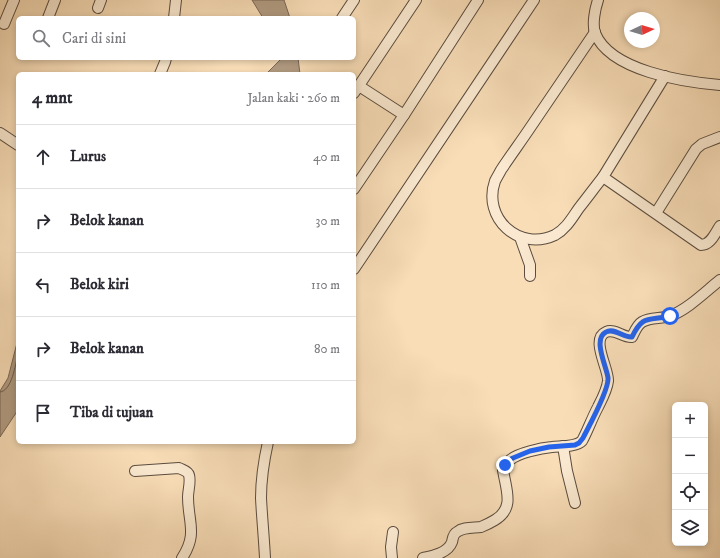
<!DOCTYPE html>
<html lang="id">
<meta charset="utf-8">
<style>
:root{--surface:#fff;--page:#f7f7f7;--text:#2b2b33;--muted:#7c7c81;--line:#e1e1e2}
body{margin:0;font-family:"IM FELL DW Pica",serif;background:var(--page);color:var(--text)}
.controls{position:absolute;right:12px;bottom:12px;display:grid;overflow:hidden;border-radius:6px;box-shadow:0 2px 6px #0003}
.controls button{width:36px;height:36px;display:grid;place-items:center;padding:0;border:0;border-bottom:1px solid var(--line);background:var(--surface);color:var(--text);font:20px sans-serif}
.compass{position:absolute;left:624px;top:12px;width:36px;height:36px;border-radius:50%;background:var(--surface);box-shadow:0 2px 6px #0003;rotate:86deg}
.stop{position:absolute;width:12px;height:12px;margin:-9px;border:3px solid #2563eb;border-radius:50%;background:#fff}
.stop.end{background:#2563eb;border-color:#fff;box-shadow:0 1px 4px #0008}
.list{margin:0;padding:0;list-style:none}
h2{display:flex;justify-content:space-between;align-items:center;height:52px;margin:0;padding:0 16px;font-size:17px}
h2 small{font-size:13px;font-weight:400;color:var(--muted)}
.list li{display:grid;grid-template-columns:26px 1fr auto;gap:12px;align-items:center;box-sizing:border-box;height:64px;padding:0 16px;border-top:1px solid var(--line)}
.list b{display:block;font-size:15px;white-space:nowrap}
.list em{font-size:13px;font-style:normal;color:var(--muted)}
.icon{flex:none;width:22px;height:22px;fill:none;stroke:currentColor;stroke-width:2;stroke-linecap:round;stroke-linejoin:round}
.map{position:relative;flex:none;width:720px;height:558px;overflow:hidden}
.search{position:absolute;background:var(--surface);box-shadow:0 2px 6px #0003;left:16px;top:16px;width:340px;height:44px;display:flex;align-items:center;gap:10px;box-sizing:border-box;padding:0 14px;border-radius:6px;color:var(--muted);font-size:15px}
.panel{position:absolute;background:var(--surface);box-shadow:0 2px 6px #0003;left:16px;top:72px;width:340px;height:372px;border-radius:6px}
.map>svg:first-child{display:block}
.water{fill:#b19b81;stroke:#7a6857}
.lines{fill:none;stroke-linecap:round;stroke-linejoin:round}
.shore{stroke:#6c5b4c;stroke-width:1}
.minor-casing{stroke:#5b4c3f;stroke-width:12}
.minor{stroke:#fae9d0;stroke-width:10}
.route{stroke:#2563eb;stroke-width:5}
</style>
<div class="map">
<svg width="720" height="558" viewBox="0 0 720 558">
<rect width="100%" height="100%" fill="#f8ddb7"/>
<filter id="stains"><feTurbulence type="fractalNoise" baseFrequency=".005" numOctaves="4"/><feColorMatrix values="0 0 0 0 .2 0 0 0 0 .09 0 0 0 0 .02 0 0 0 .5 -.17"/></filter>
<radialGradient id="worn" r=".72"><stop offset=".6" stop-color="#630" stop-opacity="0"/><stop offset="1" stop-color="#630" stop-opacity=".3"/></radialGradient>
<g class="water">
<polygon points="252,0 284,0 290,18 263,18"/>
<polygon points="279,58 298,58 300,74 266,74 280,60"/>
<polygon points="18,339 18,410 0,437 0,391 8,378"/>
</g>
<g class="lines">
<path class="shore" d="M0,392C12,391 15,365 18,355"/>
<g class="minor-casing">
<g id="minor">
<path d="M598,0C595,9 592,24 595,33C610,71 684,82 720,85"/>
<polyline points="98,8 101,0"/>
<polyline points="48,18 55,0"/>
<polyline points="174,18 176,0"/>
<polyline points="342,18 354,0"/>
<polyline points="4,24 14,0"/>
<path d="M595,32C574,63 553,94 532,125C522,140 511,155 501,170C499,174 497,177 495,181C482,218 519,252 555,235C566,229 572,218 579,208C587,198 595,187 603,177"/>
<polyline points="160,74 165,62 166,58"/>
<path d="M665,76L603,177L701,245C711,245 715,233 720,226"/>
<polyline points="359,86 404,115"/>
<polyline points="354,93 416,0"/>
<polyline points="0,133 18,145"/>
<polyline points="354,189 404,115 478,0"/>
<polyline points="656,213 696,149 702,144 720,137"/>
<polyline points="520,237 530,265 530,276"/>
<polyline points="354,269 534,0"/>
<polyline points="563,446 567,471 575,503"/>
<path d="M135,471L179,468C183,470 188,471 189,475C191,482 188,490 188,497C188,522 198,534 182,558"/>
<path d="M265,558C264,538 262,518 261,498C261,480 264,460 268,442"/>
<polyline points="392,558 391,547 393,532"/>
<path d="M423,558C433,556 448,553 452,542C453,538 453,534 457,532C463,527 473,528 481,527C486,525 490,523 495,520C515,508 506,490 503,470C505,466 506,463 510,460C518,453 541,448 552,447C560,446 576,447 582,441C588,430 592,418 598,407C602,399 607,390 608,381C609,369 590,339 606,332C615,328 623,338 632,337C635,331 637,325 642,322C650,317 661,319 670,316C687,310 705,292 720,280"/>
</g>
</g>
<use href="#minor" class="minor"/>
</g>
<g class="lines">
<path class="route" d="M505,465L509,460L513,458L530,451L549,447L575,445L579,443L583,438C589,426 609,390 608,378C607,367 592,339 606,332C614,327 623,338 632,337C643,314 649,321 670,316"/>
</g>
<rect width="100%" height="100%" filter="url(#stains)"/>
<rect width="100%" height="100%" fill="url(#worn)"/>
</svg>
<div class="controls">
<button>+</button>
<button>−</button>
<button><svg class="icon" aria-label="locate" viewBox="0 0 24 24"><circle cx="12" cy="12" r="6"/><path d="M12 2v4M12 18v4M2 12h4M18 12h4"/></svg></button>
<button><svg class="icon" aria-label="layers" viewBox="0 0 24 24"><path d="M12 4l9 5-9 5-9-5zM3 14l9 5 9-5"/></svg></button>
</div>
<svg class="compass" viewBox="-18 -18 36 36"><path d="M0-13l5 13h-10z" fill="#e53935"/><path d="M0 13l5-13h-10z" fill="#7c7c81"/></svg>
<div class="stop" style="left:670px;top:316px"></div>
<div class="stop end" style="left:505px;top:465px"></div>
<div class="search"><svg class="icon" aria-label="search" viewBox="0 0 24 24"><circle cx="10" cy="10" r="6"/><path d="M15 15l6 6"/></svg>Cari di sini</div>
<section class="panel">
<h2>4 mnt<small>Jalan kaki · 260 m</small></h2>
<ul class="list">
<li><svg class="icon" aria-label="ahead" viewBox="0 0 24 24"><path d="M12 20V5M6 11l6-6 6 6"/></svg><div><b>Lurus</b></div><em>40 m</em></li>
<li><svg class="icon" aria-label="right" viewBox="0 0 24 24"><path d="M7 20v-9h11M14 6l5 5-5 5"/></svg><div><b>Belok kanan</b></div><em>30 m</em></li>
<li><svg class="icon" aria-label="left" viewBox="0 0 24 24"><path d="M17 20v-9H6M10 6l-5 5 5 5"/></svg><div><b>Belok kiri</b></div><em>110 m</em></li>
<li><svg class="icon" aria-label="right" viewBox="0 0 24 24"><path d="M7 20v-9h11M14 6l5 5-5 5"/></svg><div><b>Belok kanan</b></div><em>80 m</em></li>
<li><svg class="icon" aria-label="arrive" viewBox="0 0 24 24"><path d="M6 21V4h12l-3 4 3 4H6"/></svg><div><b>Tiba di tujuan</b></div></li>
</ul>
</section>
</div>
